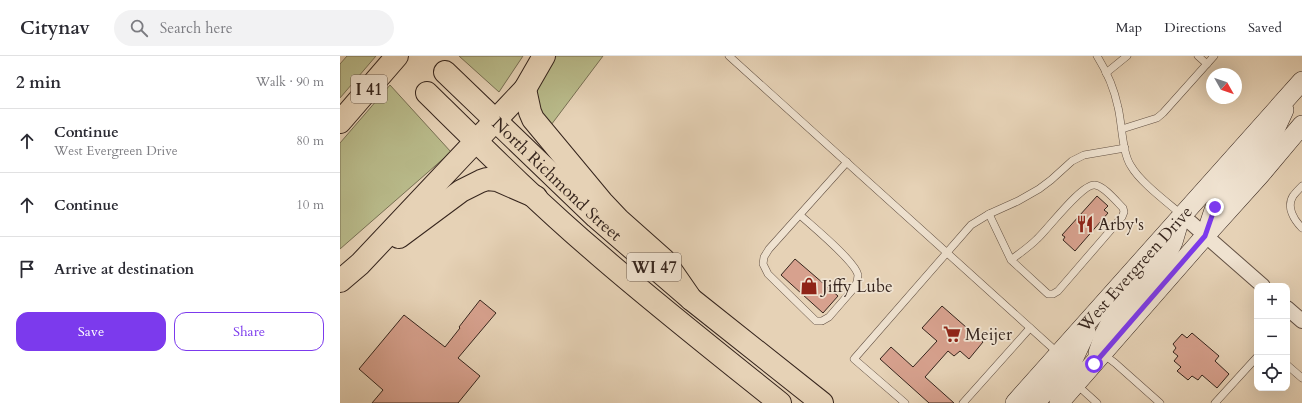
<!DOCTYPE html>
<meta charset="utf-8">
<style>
:root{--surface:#fff;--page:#f2f2f3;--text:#2b2b33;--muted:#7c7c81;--line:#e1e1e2;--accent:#7c3aed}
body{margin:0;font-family:Cardo,serif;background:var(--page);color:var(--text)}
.controls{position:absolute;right:12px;bottom:12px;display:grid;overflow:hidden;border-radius:8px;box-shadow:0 4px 16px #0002}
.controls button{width:36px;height:36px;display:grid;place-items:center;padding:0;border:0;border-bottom:1px solid var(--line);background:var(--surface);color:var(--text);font:20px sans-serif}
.compass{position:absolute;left:866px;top:12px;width:36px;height:36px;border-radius:50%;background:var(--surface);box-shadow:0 4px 16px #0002;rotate:130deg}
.stop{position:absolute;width:12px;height:12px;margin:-9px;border:3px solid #7c3aed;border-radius:50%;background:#fff}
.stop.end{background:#7c3aed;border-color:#fff;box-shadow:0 1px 4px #0008}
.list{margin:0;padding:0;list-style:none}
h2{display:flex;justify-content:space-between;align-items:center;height:52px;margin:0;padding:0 16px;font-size:17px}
h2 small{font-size:13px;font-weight:400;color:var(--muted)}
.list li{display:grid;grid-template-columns:26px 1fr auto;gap:12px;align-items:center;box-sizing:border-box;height:64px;padding:0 16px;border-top:1px solid var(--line)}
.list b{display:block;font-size:15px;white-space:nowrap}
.list p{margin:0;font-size:13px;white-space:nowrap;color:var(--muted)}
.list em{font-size:13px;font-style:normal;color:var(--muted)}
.actions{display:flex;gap:8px;padding:12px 16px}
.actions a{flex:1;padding:9px 0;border:1px solid var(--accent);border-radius:12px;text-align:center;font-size:14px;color:var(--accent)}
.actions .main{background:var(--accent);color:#fff}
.icon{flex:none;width:22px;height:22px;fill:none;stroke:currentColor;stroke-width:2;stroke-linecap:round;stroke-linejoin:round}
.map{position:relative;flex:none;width:962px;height:347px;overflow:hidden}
header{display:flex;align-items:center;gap:24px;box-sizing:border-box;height:56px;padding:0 20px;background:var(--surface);border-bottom:1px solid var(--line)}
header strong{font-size:19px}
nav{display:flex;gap:22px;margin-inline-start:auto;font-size:14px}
.search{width:280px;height:36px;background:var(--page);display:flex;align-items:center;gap:10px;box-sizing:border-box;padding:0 14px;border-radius:22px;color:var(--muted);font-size:15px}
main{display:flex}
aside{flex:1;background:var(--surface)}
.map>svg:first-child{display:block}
.green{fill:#b9bb8b;stroke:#787054}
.building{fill:#d7a18e;stroke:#36251d}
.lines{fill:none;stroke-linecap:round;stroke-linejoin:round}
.lane-casing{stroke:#625043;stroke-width:8}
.street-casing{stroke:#625043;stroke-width:16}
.secondary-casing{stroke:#36251d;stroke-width:20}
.primary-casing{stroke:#36251d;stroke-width:24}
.highway-casing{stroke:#36251d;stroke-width:24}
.lane{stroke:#efe2d0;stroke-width:7}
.street{stroke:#efe2d0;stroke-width:14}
.secondary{stroke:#efe2d0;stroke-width:19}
.primary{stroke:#e6d2b6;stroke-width:22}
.highway{stroke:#e6d2b6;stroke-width:22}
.route{stroke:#7c3aed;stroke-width:5}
.labels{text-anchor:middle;stroke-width:3.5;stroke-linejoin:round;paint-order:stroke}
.shield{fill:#efe2d0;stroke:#6e5e53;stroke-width:1}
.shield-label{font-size:16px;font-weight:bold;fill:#36251d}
.street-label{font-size:17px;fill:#36251d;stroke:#efe2d0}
.poi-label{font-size:17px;fill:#36251d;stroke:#efe2d0;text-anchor:start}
</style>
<header>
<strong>Citynav</strong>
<div class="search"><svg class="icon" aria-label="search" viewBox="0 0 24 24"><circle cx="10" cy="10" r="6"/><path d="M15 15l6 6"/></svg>Search here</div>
<nav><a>Map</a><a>Directions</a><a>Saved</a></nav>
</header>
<main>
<aside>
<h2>2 min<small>Walk · 90 m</small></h2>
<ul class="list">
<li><svg class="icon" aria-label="ahead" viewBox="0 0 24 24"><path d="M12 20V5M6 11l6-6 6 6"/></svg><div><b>Continue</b><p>West Evergreen Drive</p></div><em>80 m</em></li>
<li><svg class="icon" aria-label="ahead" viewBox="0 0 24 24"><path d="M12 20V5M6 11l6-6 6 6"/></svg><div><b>Continue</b></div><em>10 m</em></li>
<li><svg class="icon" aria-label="arrive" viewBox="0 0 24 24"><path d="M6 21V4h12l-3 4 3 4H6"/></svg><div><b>Arrive at destination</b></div></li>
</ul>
<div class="actions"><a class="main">Save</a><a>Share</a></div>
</aside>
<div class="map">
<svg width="962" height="347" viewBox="0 0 962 347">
<rect width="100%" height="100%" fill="#e6d2b6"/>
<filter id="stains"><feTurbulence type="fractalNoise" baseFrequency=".005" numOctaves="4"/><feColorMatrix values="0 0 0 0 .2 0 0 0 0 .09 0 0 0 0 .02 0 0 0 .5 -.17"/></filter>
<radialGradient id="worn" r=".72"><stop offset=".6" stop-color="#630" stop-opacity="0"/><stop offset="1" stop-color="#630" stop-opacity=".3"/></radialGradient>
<g class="green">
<polygon points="7,0 36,0 0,42 0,8"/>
<polygon points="119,0 183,0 159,36"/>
<polygon points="215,0 263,0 208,73 194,41 196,34"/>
<polygon points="50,29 111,96 0,193 0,87"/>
</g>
<g class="building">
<polygon points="757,140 768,150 764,154 768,157 735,195 723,184 725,181 722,179"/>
<polygon points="455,203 498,240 483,257 441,219"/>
<polygon points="140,244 156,257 118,302 140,320 118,347 32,347 43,334 19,313 64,259 105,291 120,272 119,271"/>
<polygon points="602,250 643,286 629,303 620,295 614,300 608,295 585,321 614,347 589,347 540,303 551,291 573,311 597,285 582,272"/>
<polygon points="852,277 879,300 875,305 889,318 877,332 862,319 858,324 852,320 848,324 837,315 841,311 834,305 838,300 833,296 836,292 833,288 842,278 847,282"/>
</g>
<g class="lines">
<g class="lane-casing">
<g id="lane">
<polyline points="389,0 718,297"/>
<path d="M757,0C767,16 774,32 778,51C782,67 782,97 791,110C800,126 827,146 842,159"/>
<polyline points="858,0 867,8"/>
<polyline points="766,17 787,0"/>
<polyline points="782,73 817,62 823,57 874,0"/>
<path d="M962,130C959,133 956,136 953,140C946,151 954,164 962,172"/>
<path d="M649,158L671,204L708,238H713L718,235L782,161L784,156L783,152C776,145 764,130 755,129C742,127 708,173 697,183C689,191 680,197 671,204"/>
<path d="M460,159C472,170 515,205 518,219C518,223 517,227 515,231L489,261L482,265H476L428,218L423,208L424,201L429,193L507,106"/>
<polyline points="763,298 775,307 820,347"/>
<polyline points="947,309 962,322"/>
<polyline points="736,328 757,347"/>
<polyline points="565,347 514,303 631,169 649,158 678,145 699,133 711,124 732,105 744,99 785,92"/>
<polyline points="623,347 690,272"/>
<polyline points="875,347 917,301"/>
</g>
</g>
<g class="street-casing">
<g id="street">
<polyline points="842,159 923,230"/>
<polyline points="947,252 962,265"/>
</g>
</g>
<g class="secondary-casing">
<g id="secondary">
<polyline points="869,169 875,151 884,135 932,80 944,54"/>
<polyline points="758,297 764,279 775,258 825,202 833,186 838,169"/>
<path id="s1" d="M675,347L962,25"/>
<polyline points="695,347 732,306 746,276"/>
<polyline points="719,347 865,180 920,119 962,69"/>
</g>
</g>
<g class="primary-casing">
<g id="primary">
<path id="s2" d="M105,16L256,161L351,243L482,347"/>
<path d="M87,37C143,92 199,148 259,199C318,250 379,298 440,347"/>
</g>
</g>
<g class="highway-casing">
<g id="highway">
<polyline points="185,33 190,56 193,63 262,146 279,164 324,204 351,243"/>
<polyline points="0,66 57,0"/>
<polyline points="59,181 121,135 141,125 147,123 157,124 196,141"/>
<polyline points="0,225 20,208 168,51 185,33 204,0"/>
</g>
</g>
<use href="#lane" class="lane"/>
<use href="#street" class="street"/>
<use href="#secondary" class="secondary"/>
<use href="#primary" class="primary"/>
<use href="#highway" class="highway"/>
</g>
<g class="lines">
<polyline class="route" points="754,308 865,180 875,151"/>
</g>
<defs>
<g id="restaurant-bare" transform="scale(1.38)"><path d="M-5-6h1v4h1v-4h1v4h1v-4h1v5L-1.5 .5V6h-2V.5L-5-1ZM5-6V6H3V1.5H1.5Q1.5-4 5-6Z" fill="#8f2418" stroke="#efe2d0" stroke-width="2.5" paint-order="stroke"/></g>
<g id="shop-bare" transform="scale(1.38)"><path d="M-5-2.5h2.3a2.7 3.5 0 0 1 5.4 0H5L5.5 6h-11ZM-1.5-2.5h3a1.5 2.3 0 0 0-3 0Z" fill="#8f2418" stroke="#efe2d0" stroke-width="2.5" paint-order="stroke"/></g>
<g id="supermarket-bare" transform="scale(1.38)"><path d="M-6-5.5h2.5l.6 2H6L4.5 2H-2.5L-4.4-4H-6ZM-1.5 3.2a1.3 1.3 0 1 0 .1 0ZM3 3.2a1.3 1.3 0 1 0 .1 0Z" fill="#8f2418" stroke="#efe2d0" stroke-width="2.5" paint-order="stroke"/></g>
</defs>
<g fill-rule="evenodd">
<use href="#restaurant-bare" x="745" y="168"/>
<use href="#shop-bare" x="469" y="230"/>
<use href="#supermarket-bare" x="612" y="278"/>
</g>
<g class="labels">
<g class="shield">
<rect x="11" y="19" width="36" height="28" rx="3"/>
<rect x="287" y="197" width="54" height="28" rx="3"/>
</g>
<g class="shield-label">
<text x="29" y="39">I 41</text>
<text x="314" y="217">WI 47</text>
</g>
<g class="street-label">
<text dy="6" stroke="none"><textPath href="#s2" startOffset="155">North Richmond Street</textPath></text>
<text dy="6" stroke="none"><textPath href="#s1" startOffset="180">West Evergreen Drive</textPath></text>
</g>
<g class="poi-label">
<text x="758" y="174">Arby's</text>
<text x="482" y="236">Jiffy Lube</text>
<text x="625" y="284">Meijer</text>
</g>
</g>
<rect width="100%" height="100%" filter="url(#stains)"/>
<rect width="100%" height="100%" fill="url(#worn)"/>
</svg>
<div class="controls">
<button>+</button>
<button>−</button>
<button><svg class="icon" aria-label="locate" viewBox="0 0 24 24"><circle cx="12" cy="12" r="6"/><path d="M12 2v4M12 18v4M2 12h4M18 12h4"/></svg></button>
</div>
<svg class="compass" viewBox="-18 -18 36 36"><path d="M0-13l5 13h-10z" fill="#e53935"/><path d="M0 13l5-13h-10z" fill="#7c7c81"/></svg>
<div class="stop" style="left:754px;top:308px"></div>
<div class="stop end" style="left:875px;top:151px"></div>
</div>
</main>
